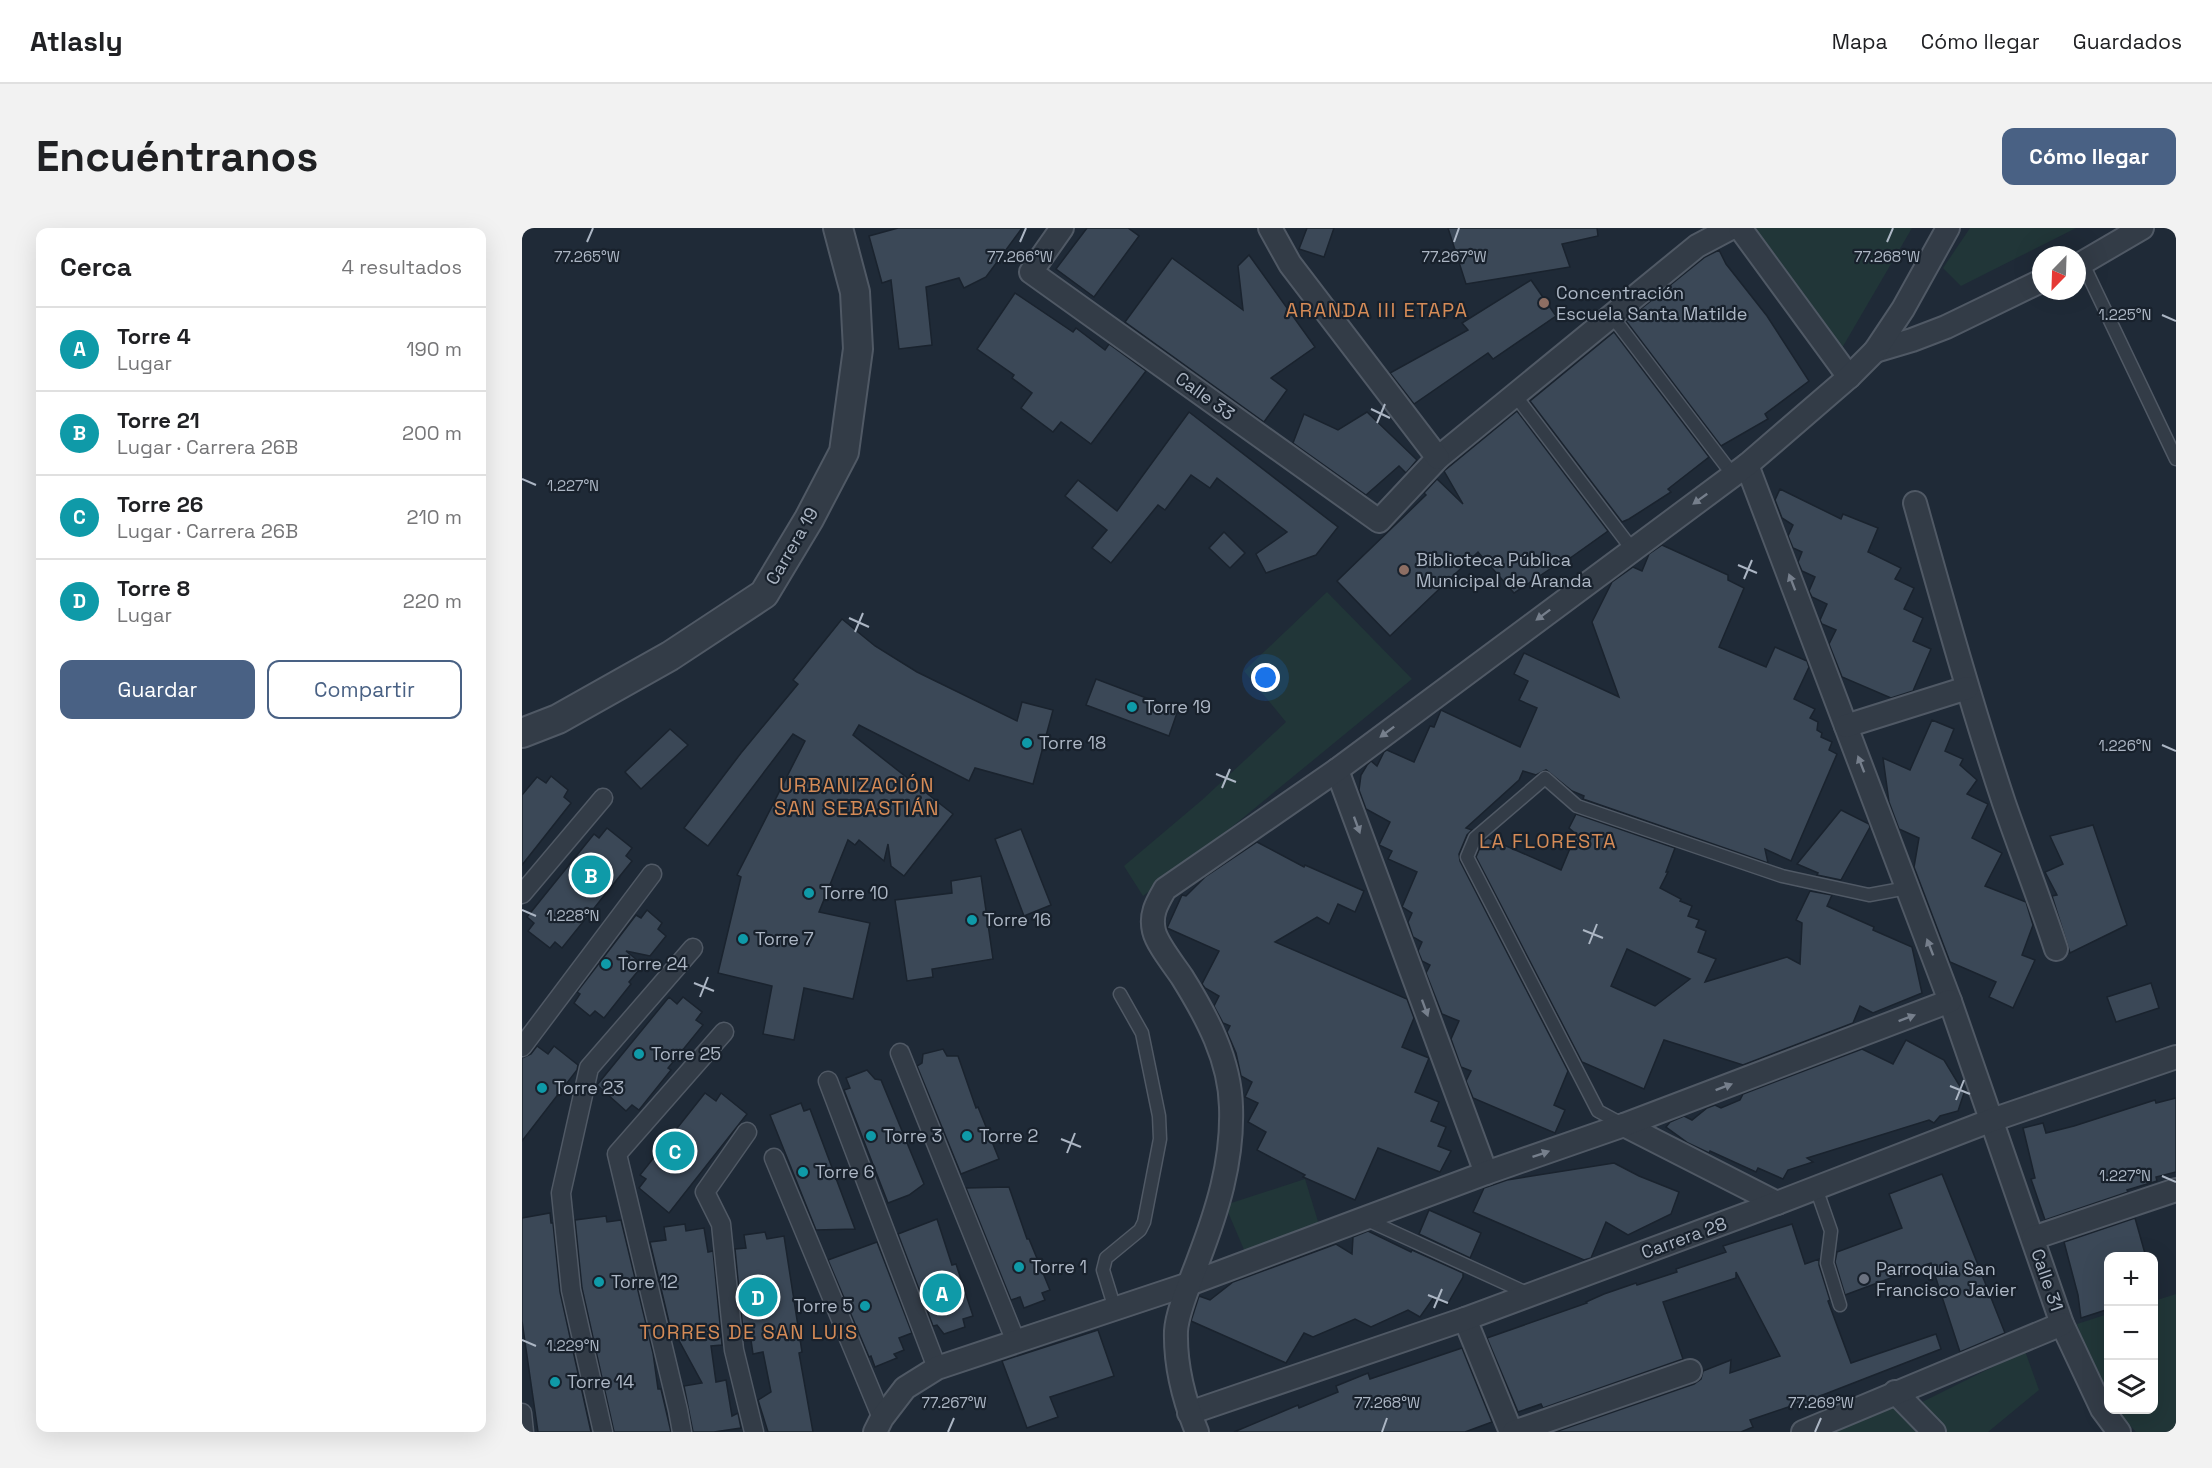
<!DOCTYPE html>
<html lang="es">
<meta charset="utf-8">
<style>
:root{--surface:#fff;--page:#f2f2f2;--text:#202124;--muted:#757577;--line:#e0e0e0;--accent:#496184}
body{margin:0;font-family:"Space Grotesk",sans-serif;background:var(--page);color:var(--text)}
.controls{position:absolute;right:18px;bottom:18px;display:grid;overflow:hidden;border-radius:12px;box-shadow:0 6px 24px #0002}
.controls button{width:54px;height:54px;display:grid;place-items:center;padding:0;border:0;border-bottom:2px solid var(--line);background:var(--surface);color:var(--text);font:30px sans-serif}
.compass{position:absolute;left:1510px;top:18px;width:54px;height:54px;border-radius:50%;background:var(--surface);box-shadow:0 6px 24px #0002;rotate:203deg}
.you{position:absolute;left:744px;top:450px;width:21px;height:21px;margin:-15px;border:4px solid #fff;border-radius:50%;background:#1a73e8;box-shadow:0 0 0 9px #1a73e833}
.badge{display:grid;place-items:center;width:39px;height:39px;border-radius:50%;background:var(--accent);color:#fff;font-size:20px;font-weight:700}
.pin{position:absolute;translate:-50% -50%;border:3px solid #fff;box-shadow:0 2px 6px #0006}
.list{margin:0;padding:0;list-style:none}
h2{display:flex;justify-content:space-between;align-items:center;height:78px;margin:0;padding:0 24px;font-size:26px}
h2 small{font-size:20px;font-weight:400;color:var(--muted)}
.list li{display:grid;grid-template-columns:39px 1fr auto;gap:18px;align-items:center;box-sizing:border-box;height:84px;padding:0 24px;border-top:2px solid var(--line)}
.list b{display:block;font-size:22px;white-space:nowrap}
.list p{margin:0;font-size:20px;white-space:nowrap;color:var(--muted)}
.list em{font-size:20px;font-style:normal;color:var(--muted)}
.actions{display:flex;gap:12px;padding:18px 24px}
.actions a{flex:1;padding:14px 0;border:2px solid var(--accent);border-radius:12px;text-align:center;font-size:21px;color:var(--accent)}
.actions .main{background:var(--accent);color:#fff}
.icon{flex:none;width:33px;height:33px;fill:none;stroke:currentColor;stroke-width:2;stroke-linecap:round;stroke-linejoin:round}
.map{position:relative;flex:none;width:1654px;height:1204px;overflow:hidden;border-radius:12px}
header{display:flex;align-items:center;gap:36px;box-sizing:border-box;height:84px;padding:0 30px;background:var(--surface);border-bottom:2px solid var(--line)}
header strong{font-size:28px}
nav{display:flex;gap:33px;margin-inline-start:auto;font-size:21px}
.intro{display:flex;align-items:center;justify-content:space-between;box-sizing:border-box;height:144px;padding:0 36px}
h1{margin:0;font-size:42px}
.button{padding:15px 27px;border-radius:12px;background:var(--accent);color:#fff;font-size:21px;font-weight:700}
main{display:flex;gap:36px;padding:0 36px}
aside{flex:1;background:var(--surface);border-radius:12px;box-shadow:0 6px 24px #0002}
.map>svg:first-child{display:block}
.green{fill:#213638}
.building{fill:#3b4857;stroke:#1a232e;stroke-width:1.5;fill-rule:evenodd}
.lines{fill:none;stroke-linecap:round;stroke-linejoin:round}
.service-casing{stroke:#505965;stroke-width:15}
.pedestrian-casing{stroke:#505965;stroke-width:21}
.minor-casing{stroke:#505965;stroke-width:26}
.tertiary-casing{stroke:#505965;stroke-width:32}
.service{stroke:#333c47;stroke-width:12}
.pedestrian{stroke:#333c47;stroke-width:18}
.minor{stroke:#333c47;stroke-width:22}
.tertiary{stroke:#333c47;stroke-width:28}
.oneway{fill:#767f8c}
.ticks{fill:none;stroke:#acb6c4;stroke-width:2}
.education-dot{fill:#8d6e63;stroke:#18212c;stroke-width:2}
.culture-dot{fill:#0f9aa8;stroke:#18212c;stroke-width:2}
.worship-dot{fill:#6b7280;stroke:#18212c;stroke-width:2}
.labels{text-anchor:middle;stroke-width:4.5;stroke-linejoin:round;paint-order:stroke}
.poi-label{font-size:18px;fill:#acb6c4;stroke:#18212c;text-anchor:start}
.street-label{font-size:18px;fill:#acb6c4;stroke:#18212c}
.neighbourhood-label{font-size:20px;letter-spacing:1.5px;fill:#d58b57;stroke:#18212c}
.ticks-label{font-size:15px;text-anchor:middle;fill:#acb6c4;stroke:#18212c;stroke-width:4.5;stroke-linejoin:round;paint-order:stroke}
</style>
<header>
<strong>Atlasly</strong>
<nav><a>Mapa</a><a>Cómo llegar</a><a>Guardados</a></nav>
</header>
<div class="intro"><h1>Encuéntranos</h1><a class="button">Cómo llegar</a></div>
<main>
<aside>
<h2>Cerca<small>4 resultados</small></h2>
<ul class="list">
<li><span class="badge" style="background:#0f9aa8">A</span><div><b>Torre 4</b><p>Lugar</p></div><em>190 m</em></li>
<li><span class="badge" style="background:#0f9aa8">B</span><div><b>Torre 21</b><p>Lugar · Carrera 26B</p></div><em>200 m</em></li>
<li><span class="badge" style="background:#0f9aa8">C</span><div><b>Torre 26</b><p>Lugar · Carrera 26B</p></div><em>210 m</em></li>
<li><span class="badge" style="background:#0f9aa8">D</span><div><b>Torre 8</b><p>Lugar</p></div><em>220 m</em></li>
</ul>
<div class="actions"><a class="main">Guardar</a><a>Compartir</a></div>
</aside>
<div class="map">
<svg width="1654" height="1204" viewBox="0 0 1654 1204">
<rect width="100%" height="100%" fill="#1f2a37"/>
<g class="green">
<polygon points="1211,0 1390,0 1313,132"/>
<polygon points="1448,0 1554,0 1439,58 1421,40"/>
<polygon points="805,364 890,451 711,598 621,668 602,638 680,572 764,494 722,443"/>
<polygon points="783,951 798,1000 723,1024 703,977"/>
<polygon points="1654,1066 1654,1204 1614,1204 1594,1182 1632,1182 1632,1073"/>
<polygon points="1586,1086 1586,1167 1570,1138 1555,1096"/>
<polygon points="1503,1123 1517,1162 1466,1204 1418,1204 1392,1178"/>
<polygon points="1370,1175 1394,1204 1301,1204"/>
</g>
<g class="building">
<polygon points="376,0 500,0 464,49 442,60 437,50 404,59 410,117 377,121 369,52 360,55 347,8"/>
<polygon points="565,0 606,0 617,8 572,69 534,41"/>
<polygon points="785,0 812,0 802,29 777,21"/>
<polygon points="926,0 1075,0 1076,8 1040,16 1048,39 944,56"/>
<polygon points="1197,22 1204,36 1245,88 1287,153 1243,186 1246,191 1199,218 1104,93 1183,29"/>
<polygon points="727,27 793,119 749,150 765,162 742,194 603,94 650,30 721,82 716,38"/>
<polygon points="1009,52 1034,88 971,131 966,125 892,176 868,145 946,102 940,95"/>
<polygon points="493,65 551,104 554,100 583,122 587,116 624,143 569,216 539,194 531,204 499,180 510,165 490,150 492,147 455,121"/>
<polygon points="1092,104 1187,229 1146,261 1149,264 1107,291 1100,294 1008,173"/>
<polygon points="995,183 1086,303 1044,333 1043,331 992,365 956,324 868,408 815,353 904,267 902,265 915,251 941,276 922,243"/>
<polygon points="667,184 816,299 794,327 744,345 734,326 765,304 695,250 688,260 669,247 643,282 636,277 589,335 570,320 585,302 543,268 556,252 595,283"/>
<polygon points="845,184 895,232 884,245 877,238 844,267 771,215 782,186 816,202"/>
<polygon points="1258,261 1319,291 1321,286 1356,300 1346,324 1379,340 1373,351 1392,360 1382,381 1401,390 1391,413 1409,421 1391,463 1369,470 1320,449 1307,416 1314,402 1300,396 1298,392 1305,376 1290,369 1287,363 1293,349 1280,343 1276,334 1280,324 1271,320 1266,308 1271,297 1260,290 1253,272"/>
<polygon points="702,304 723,325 708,340 687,320"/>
<polygon points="1140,317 1206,347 1206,352 1222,360 1197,419 1244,439 1253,419 1285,433 1287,439 1272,471 1293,481 1288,490 1296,494 1295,502 1300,505 1299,509 1310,514 1307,522 1315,526 1269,633 1243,621 1246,635 1061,571 1062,568 1050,563 1024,542 1014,547 1001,543 997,552 944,600 950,602 945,607 937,626 938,633 1046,843 1032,877 1043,882 1033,905 951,870 944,853 949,843 939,839 929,811 937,793 920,786 904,745 908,737 900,733 896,723 900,714 891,709 886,694 890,685 880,679 895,644 866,631 870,623 857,617 868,594 844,581 837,562 839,547 845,537 849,533 855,538 862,524 865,522 892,534 908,498 912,499 919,482 998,519 1015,480 997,472 1006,453 992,446 1002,425 1097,469 1070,394 1090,354 1111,339 1120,343 1127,326"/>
<polygon points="320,391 353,418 395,444 495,493 500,474 531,482 511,556 453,540 447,553 337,497 331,507 431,586 382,648 369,638 366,616 362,633 337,612 333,617 326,612 297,684 348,695 331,771 282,760 272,812 241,806 250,758 196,745 219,649 215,647 283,513 271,506 186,618 162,600 219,525 276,456 271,452"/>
<polygon points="574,451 656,482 647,508 564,477"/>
<polygon points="1410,492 1432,501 1423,523 1441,531 1438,537 1455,552 1445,566 1466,576 1450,610 1480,625 1463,658 1504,674 1511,697 1500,727 1513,732 1491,780 1467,769 1474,754 1428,734 1392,639 1397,610 1377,601 1367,574 1361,530 1388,542"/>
<polygon points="148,501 166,517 119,561 103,544"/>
<polygon points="29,548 46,562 42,569 49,575 0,637 0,567 15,549 24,555"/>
<polygon points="1319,582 1347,596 1348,599 1319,652 1295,647 1296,645 1275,636"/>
<path d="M1054,586L1153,620L1144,644H1146L1138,660L1159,671L1158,673L1170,678L1166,688L1177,692L1174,699L1184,703L1176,724L1194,731L1183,754L1265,729L1278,736L1280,695L1274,692L1288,663L1310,667L1305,678L1352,699L1351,702L1390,719L1400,765L1351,785L1338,778L1331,795L1221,837L1142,812L1122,861L1060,834L954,629L960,615L966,610L1039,642L1054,606L1047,600ZM1105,721L1168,751L1133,778L1089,758Z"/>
<polygon points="1571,597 1605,697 1548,725 1530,668 1535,667 1523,644 1541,636 1528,608"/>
<polygon points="85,600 110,620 104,628 110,633 40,720 33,714 28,720 6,703 12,695 5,689 72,606 77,610"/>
<polygon points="499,601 529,677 502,688 473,611"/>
<polygon points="735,614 782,639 783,637 842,663 833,684 816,676 807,696 795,689 753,714 885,771 892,790 880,819 907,830 893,864 917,874 909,893 924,899 916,918 929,923 918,944 856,920 833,972 781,949 783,947 735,922 744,904 726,894 736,875 723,869 730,854 719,848 714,825 705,804 708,798 701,795 692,778 697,768 683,760 680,756 697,723 645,700 660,667 664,668 683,649"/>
<polygon points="459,648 471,731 410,741 411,749 385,753 373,672 430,665 429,653"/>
<polygon points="125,682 140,695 136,701 144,708 128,728 104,723 121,737 107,754 109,756 82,790 73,783 68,788 52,775 58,766 55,764 114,687 119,690"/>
<polygon points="1629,755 1637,780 1594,794 1585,769"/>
<polygon points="147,769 155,776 161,769 180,784 174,792 181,797 146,840 149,842 117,882 110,877 104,883 75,857"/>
<polygon points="1384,812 1422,832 1442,865 1436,883 1418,888 1412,895 1407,892 1285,930 1291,934 1266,942 1261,951 1236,940 1234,944 1188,923 1187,925 1166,915 1144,899 1148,894 1162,888 1170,892 1185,880 1193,877 1199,880 1218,872 1221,866 1340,821 1371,836"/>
<polygon points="15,818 26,826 32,818 56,837 55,842 0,913 0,830 9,826"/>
<polygon points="421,821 425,828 436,828 454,880 456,879 477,931 439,946 395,838 400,835 401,826"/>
<polygon points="345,842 353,851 359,852 402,956 387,967 366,975 322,862 328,860 324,850"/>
<polygon points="183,865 194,873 199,865 225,886 147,985 117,960 124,951 118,947"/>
<polygon points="1654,870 1654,944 1634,949 1635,953 1605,962 1606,964 1523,992 1509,951 1513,950 1501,900 1521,895 1524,905 1552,898 1633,872 1634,875"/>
<polygon points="279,875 282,883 288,881 333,1001 294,1002 248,887"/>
<polygon points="1092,935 1117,948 1157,964 1149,986 1106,1007 1084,994 1069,1030 1062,1032 951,984 962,960 985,952"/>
<polygon points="1420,946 1483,1105 1438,1124 1409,1035 1323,1067 1313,1034 1315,1024 1380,1000 1367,966"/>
<polygon points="487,959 505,1011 507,1011 528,1062 520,1065 523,1072 502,1080 498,1069 489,1072 444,960"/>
<polygon points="907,982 959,1005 948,1030 897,1006"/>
<polygon points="28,985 29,995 31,995 38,1064 69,1204 16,1204 0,1093 0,990"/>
<polygon points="84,988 85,994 99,992 131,1125 136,1161 139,1161 149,1204 92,1204 60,1060 53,992"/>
<polygon points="1613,990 1624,1029 1587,1029 1587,1081 1559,1090 1556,1067 1542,1014"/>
<polygon points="415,991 430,1037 434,1036 451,1088 441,1091 443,1099 422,1106 415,1097 411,1098 376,1006"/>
<polygon points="163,996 164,1003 182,1000 186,1024 191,1023 200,1117 189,1118 194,1154 204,1152 210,1188 216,1185 219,1200 192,1204 171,1204 162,1158 180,1155 147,1094 128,1014 144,1012 142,999"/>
<polygon points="1270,996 1283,1036 1297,1031 1297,1037 1308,1072 1306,1073 1329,1135 1414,1106 1419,1121 1298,1168 1300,1174 1284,1179 1281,1174 1228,1192 1231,1199 1219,1204 1033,1204 1172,1156 1179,1151 1181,1143 1209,1132 1208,1145 1258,1128 1214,1044 1214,1050 1141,1074 1161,1131 1021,1180 1019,1176 996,1184 965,1110 1065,1075 1064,1074 1082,1066 1114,1055 1115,1057 1155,1044 1154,1041 1204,1024 1201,1018"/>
<polygon points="846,1003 889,1024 890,1022 941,1045 941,1049 925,1077 912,1069 898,1089 886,1082 849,1099 833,1091 791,1109 782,1105 764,1135 669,1093 677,1068 688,1072 711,1054 814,1016 830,1026 831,1009"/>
<polygon points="243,1004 245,1011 262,1008 280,1124 277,1125 291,1204 246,1204 236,1172 249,1164 241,1124 231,1126 229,1112 222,1113 213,1021 224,1020 222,1007"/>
<polygon points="355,1014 390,1105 377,1110 382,1122 372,1126 375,1130 353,1139 349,1128 347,1129 306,1032"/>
<polygon points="576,1102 592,1148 528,1169 536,1189 505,1200 480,1133"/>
<polygon points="940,1120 970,1194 943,1204 712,1204 776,1177 777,1180 816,1164 814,1158 846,1145 848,1151"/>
</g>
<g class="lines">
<g class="service-casing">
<g id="service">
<polyline points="1561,36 1654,231"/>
<polyline points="1090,88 1211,247"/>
<polyline points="993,167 1110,321"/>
<polyline points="1102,897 1076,883 945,629 953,610 1023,550 1055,578 1260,648 1347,667 1385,660"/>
<polyline points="1294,960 1309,1003 1305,1035 1318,1077"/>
<polyline points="843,991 1007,1066"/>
<polyline points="593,1081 581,1042 584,1030 618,1002 622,994 638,911 637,888 620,805 598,766"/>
</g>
</g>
<g class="pedestrian-casing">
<g id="pedestrian">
<polyline points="0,666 81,570"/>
<polyline points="0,819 130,646"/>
<polyline points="378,825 494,1114"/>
<polyline points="306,853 415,1140"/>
<polyline points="225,904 183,964 199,996 212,1122 232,1204"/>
<polyline points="252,930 360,1190"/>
<polyline points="0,1185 2,1204"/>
<polyline points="81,1204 49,1062 39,965 67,840 171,720"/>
<polyline points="160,1204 156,1182 95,926 202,804"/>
</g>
</g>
<g class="minor-casing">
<g id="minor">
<polyline points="540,0 509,44 857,293 916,230 1175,18 1209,0"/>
<polyline points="748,0 768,36 916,230"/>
<polyline points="1218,0 1327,149"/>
<polyline points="1555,38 1620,0"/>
<polyline points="1353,123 1390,112 1424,99 1519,53"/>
<polyline points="1225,237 1428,773 1540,1096 1580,1181 1597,1204"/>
<path d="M1393,275C1421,375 1449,476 1482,575C1499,624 1518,672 1534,721"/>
<polyline points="1324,498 1445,460"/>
<polyline points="815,542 964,945"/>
<polyline points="1102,897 1255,975"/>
<polyline points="1511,1010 1654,962"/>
<polyline points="943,1091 989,1204"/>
<polyline points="1373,1164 1412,1204"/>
<polyline points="667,1185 943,1091 1255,975 1470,892 1654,829"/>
<polyline points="353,1204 360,1190 383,1160 415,1140 667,1056 964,945 1102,897 1428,773"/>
<path d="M675,1204C662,1172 653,1138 654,1103C655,1084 669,1052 676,1033C695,983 711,934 709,879C708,832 685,789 660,749C652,737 635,716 632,703C628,686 635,675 643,661L815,542L1225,237L1327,149L1353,123L1381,81L1426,0"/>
<polyline points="992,1204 1168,1143"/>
<polyline points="1281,1204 1540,1096"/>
</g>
</g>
<g class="tertiary-casing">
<polyline id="tertiary" points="0,505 36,491 148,428 242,366 287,291 322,224 336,121 333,64 316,0"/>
</g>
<use href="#service" class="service"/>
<use href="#pedestrian" class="pedestrian"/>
<use href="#minor" class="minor"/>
<use href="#tertiary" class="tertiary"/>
</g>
<defs><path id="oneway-solid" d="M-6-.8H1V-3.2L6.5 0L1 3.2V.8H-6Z" transform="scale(1.5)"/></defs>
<g class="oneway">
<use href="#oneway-solid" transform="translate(1178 271) rotate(144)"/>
<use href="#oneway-solid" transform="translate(1270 354) rotate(-111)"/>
<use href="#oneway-solid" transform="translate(1021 387) rotate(143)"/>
<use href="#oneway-solid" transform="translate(865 504) rotate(143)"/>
<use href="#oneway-solid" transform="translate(1339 536) rotate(-111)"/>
<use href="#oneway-solid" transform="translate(835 597) rotate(70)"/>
<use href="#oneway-solid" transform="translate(1408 719) rotate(-111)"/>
<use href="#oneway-solid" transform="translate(903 780) rotate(70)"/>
<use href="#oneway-solid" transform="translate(1385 790) rotate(-21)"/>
<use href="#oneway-solid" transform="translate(1202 859) rotate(-21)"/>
<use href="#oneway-solid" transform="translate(1019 926) rotate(-19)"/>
</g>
<path class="ticks" d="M65,14L71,0M498,14L504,0M932,14L937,0M1365,14L1371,0M1640,87L1654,93M849,181L868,190M855,195L863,176M0,251L14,257M1216,337L1235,345M1222,351L1230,332M327,390L347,399M333,404L341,385M1640,517L1654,523M694,546L714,554M700,560L708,541M0,682L14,688M1061,702L1081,710M1067,716L1075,696M172,755L192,763M178,769L186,749M1428,858L1448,866M1434,872L1442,852M539,911L559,919M545,925L553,905M1640,948L1654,954M906,1067L926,1075M912,1080L920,1061M0,1112L14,1118M426,1204L432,1190M860,1204L865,1190M1293,1204L1299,1190"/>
<g class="education-dot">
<circle cx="1022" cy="75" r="6"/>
<circle cx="882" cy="342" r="6"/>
</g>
<g class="culture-dot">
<circle cx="610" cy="479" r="6"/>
<circle cx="505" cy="515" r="6"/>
<circle cx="287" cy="665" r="6"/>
<circle cx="450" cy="692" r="6"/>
<circle cx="221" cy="711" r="6"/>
<circle cx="84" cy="736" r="6"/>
<circle cx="117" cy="826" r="6"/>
<circle cx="20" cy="860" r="6"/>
<circle cx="349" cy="908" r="6"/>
<circle cx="445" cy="908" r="6"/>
<circle cx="281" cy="944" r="6"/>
<circle cx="497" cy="1039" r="6"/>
<circle cx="77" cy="1054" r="6"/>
<circle cx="343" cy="1078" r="6"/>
<circle cx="33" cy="1154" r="6"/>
</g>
<circle class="worship-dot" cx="1342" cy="1051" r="6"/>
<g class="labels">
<g class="poi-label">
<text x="1034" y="71">Concentración<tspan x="1034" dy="21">Escuela Santa Matilde</tspan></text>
<text x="894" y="338">Biblioteca Pública<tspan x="894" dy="21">Municipal de Aranda</tspan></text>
<text x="622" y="485">Torre 19</text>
<text x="517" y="521">Torre 18</text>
<text x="299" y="671">Torre 10</text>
<text x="462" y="698">Torre 16</text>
<text x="233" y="717">Torre 7</text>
<text x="96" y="742">Torre 24</text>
<text x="129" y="832">Torre 25</text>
<text x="32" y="866">Torre 23</text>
<text x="361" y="914">Torre 3</text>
<text x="457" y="914">Torre 2</text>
<text x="293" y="950">Torre 6</text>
<text x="509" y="1045">Torre 1</text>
<text x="1354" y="1047">Parroquia San<tspan x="1354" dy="21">Francisco Javier</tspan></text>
<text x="89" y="1060">Torre 12</text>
<text x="331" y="1084" text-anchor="end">Torre 5</text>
<text x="45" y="1160">Torre 14</text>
</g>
<g class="street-label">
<text transform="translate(683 168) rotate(36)" y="6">Calle 33</text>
<text transform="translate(270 318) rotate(-60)" y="6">Carrera 19</text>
<text transform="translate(1162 1010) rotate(-20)" y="6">Carrera 28</text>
<text transform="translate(1525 1052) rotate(71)" y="6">Calle 31</text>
</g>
<g class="neighbourhood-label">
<text x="855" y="89">ARANDA III ETAPA</text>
<text x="335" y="564">URBANIZACIÓN<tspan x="335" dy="23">SAN SEBASTIÁN</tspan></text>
<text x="1026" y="620">LA FLORESTA</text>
<text x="227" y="1111">TORRES DE SAN LUIS</text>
</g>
</g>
<g class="ticks-label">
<text x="65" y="34">77.265°W</text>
<text x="1365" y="34">77.268°W</text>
<text x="498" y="34">77.266°W</text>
<text x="932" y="34">77.267°W</text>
<text x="1603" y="92">1.225°N</text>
<text x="51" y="263">1.227°N</text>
<text x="1603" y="523">1.226°N</text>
<text x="51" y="693">1.228°N</text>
<text x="1603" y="953">1.227°N</text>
<text x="51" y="1123">1.229°N</text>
<text x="432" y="1180">77.267°W</text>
<text x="865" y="1180">77.268°W</text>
<text x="1299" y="1180">77.269°W</text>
</g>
</svg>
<div class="controls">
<button>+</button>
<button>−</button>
<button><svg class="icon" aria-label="layers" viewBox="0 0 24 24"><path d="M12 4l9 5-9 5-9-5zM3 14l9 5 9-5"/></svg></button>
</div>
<svg class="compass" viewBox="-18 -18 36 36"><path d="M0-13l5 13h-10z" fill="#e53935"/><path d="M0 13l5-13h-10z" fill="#757577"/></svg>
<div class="you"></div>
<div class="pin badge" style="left:420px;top:1065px;background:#0f9aa8">A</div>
<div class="pin badge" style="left:69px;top:647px;background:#0f9aa8">B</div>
<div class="pin badge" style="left:153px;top:923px;background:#0f9aa8">C</div>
<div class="pin badge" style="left:236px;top:1069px;background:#0f9aa8">D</div>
</div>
</main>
